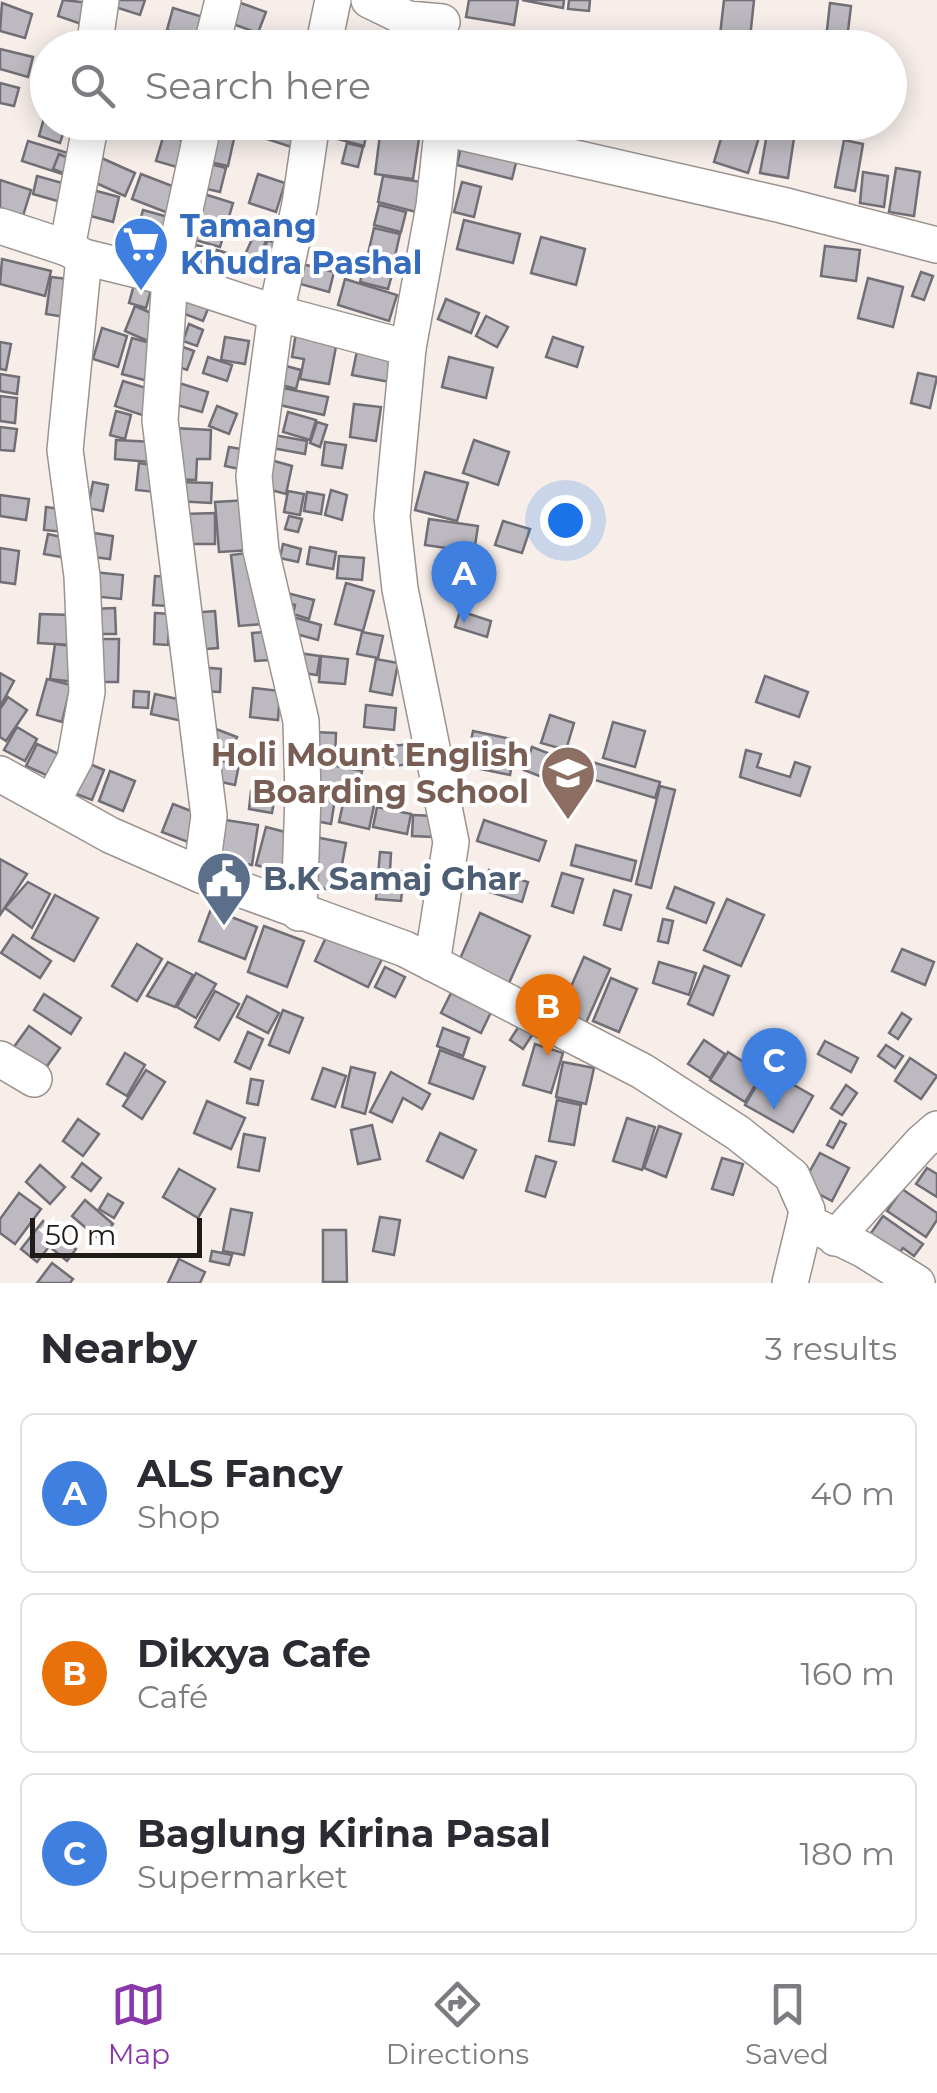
<!DOCTYPE html>
<meta charset="utf-8">
<style>
:root{--surface:#fff;--page:#f2f2f3;--text:#2b2b33;--muted:#7c7c81;--line:#e1e1e2;--accent:#8838a8}
body{margin:0;font-family:Montserrat,sans-serif;background:var(--page);color:var(--text)}
.scale{position:absolute;left:30px;bottom:25px;width:172px;box-sizing:border-box;padding-left:10px;border:5px solid #1e1b19;border-top:0;font-size:28px;line-height:35px;white-space:nowrap;color:#1e1b19;-webkit-text-stroke:8px #fff;paint-order:stroke}
.you{position:absolute;left:565px;top:520px;width:35px;height:35px;margin:-25px;border:8px solid #fff;border-radius:50%;background:#1a73e8;box-shadow:0 0 0 15px #1a73e833}
.badge{display:grid;place-items:center;width:65px;height:65px;border-radius:50%;background:var(--accent);color:#fff;font-size:32px;font-weight:700}
.pin{position:absolute;translate:-50% -82px;filter:drop-shadow(0 2px 5px #0008)}
.pin::after{content:'';position:absolute;top:52px;width:35px;height:30px;background:inherit;clip-path:polygon(0 0,100% 0,50% 100%)}
.list{margin:0;padding:0;list-style:none}
h2{display:flex;justify-content:space-between;align-items:center;height:130px;margin:0;padding:0 40px;font-size:42px}
h2 small{font-size:32px;font-weight:400;color:var(--muted)}
.list li{display:grid;grid-template-columns:65px 1fr auto;gap:30px;align-items:center;box-sizing:border-box;height:160px;margin:0 20px 20px;padding:0 20px;border:2px solid var(--line);border-radius:15px}
.list b{display:block;font-size:38px;white-space:nowrap}
.list p{margin:0;font-size:32px;white-space:nowrap;color:var(--muted)}
.list em{font-size:32px;font-style:normal;color:var(--muted)}
.icon{flex:none;width:55px;height:55px;fill:none;stroke:currentColor;stroke-width:2;stroke-linecap:round;stroke-linejoin:round}
.map{position:relative;flex:none;width:937px;height:1283px;overflow:hidden}
.search{position:absolute;background:var(--surface);box-shadow:0 5px 25px #0003;left:30px;right:30px;top:30px;height:110px;display:flex;align-items:center;gap:25px;box-sizing:border-box;padding:0 35px;border-radius:55px;color:var(--muted);font-size:38px}
.sheet{height:670px;background:var(--surface)}
nav{display:flex;justify-content:space-around;align-items:center;box-sizing:border-box;height:140px;border-top:2px solid var(--line);background:var(--surface);font-size:28px;color:var(--muted)}
nav a{display:grid;justify-items:center;gap:5px}
nav .on{color:var(--accent)}
.map>svg:first-child{display:block}
.building{fill:#bcb9c0;stroke:#716e75;stroke-width:2.5}
.lines{fill:none;stroke-linecap:round;stroke-linejoin:round}
.minor-casing{stroke:#9b938f;stroke-width:38}
.minor{stroke:#fff;stroke-width:35}
.labels{text-anchor:middle;stroke-width:8;stroke-linejoin:round;paint-order:stroke}
.shop-label{font-size:32px;font-weight:bold;fill:#366cbe;stroke:#fff;text-anchor:start}
.education-label{font-size:32px;font-weight:bold;fill:#785e54;stroke:#fff;text-anchor:end}
.service-label{font-size:32px;font-weight:bold;fill:#4e5e75;stroke:#fff;text-anchor:start}
</style>
<div class="map">
<svg width="937" height="1283" viewBox="0 0 937 1283">
<rect width="100%" height="100%" fill="#f7eeea"/>
<g class="building">
<polygon points="63,0 91,3 84,25 58,16"/>
<polygon points="117,0 145,0 140,15 115,7"/>
<polygon points="469,0 518,0 514,25 466,17"/>
<polygon points="522,0 564,0 563,8"/>
<polygon points="569,0 590,0 589,11 568,9"/>
<polygon points="724,0 754,0 749,48 719,44"/>
<polygon points="238,2 266,12 258,33 230,23"/>
<polygon points="2,3 32,14 25,38 0,31"/>
<polygon points="830,3 851,6 846,48 825,48"/>
<polygon points="173,8 203,17 196,39 167,30"/>
<polygon points="391,23 421,28 418,48 387,48"/>
<polygon points="111,30 135,39 132,48 105,48"/>
<polygon points="243,33 263,40 261,48 239,48"/>
<polygon points="0,49 33,57 28,77 0,69"/>
<polygon points="0,83 19,88 14,106 0,103"/>
<polygon points="44,118 48,122 66,125 60,143 39,136"/>
<polygon points="266,122 299,122 291,147 261,137"/>
<polygon points="369,122 364,146 338,139 341,122"/>
<polygon points="498,122 542,122 539,140"/>
<polygon points="726,122 761,131 748,173 714,162"/>
<polygon points="381,127 420,132 413,179 375,174"/>
<polygon points="212,129 235,134 228,166 205,161"/>
<polygon points="164,134 195,144 187,170 156,161"/>
<polygon points="767,134 794,138 788,178 760,173"/>
<polygon points="463,137 519,151 512,179 457,165"/>
<polygon points="844,140 863,144 855,191 835,187"/>
<polygon points="28,141 68,153 62,174 22,161"/>
<polygon points="347,143 363,147 358,167 342,163"/>
<polygon points="59,154 75,161 68,175 53,169"/>
<polygon points="97,156 135,173 125,196 87,179"/>
<polygon points="206,163 226,168 220,192 199,187"/>
<polygon points="896,168 920,172 914,216 889,212"/>
<polygon points="863,172 888,176 884,207 860,203"/>
<polygon points="141,174 185,191 176,216 132,199"/>
<polygon points="258,174 285,183 276,212 249,203"/>
<polygon points="37,176 66,184 61,202 33,194"/>
<polygon points="383,176 421,182 416,212 378,202"/>
<polygon points="0,180 31,190 22,219 0,212"/>
<polygon points="462,182 481,187 474,217 454,212"/>
<polygon points="89,189 119,197 113,222 83,214"/>
<polygon points="204,194 233,203 220,247 191,239"/>
<polygon points="379,205 406,212 401,232 374,225"/>
<polygon points="143,210 179,220 174,241 137,231"/>
<polygon points="464,220 520,234 513,263 457,249"/>
<polygon points="374,228 400,234 393,265 367,258"/>
<polygon points="254,235 266,241 256,264 243,259"/>
<polygon points="541,237 585,249 576,285 531,273"/>
<polygon points="268,240 281,246 273,267 259,262"/>
<polygon points="193,244 214,250 209,271 188,266"/>
<polygon points="825,246 860,250 856,281 821,276"/>
<polygon points="217,250 240,257 235,274 212,267"/>
<polygon points="2,259 51,271 45,296 0,284"/>
<polygon points="366,259 394,267 388,289 360,282"/>
<polygon points="298,263 334,272 329,292 293,282"/>
<polygon points="921,272 933,276 924,300 912,296"/>
<polygon points="51,277 77,280 72,318 46,314"/>
<polygon points="868,278 903,287 893,327 858,318"/>
<polygon points="345,279 397,295 389,321 338,305"/>
<polygon points="135,281 152,286 146,308 129,303"/>
<polygon points="183,294 210,304 203,321 177,311"/>
<polygon points="446,299 479,313 471,333 438,319"/>
<polygon points="135,306 158,316 148,341 125,331"/>
<polygon points="486,316 508,327 497,347 476,336"/>
<polygon points="189,324 203,330 197,346 183,341"/>
<polygon points="102,328 127,336 118,367 93,359"/>
<polygon points="296,333 337,341 329,384 300,379 304,359 292,357"/>
<polygon points="225,337 249,341 245,364 221,360"/>
<polygon points="553,337 583,347 577,367 546,357"/>
<polygon points="132,338 165,347 155,383 122,374"/>
<polygon points="0,342 11,344 6,370 0,369"/>
<polygon points="358,346 395,354 390,382 352,375"/>
<polygon points="183,347 194,351 187,370 176,366"/>
<polygon points="208,357 232,365 227,381 203,373"/>
<polygon points="449,357 493,368 486,398 442,387"/>
<polygon points="282,365 301,370 296,389 278,384"/>
<polygon points="918,373 937,377 930,408 911,403"/>
<polygon points="0,374 19,377 17,394 0,391"/>
<polygon points="123,381 153,390 145,416 115,406"/>
<polygon points="179,383 208,392 202,412 173,404"/>
<polygon points="278,387 328,397 324,415 275,404"/>
<polygon points="0,396 17,398 15,423 0,421"/>
<polygon points="354,404 381,407 376,441 350,437"/>
<polygon points="217,406 237,414 229,434 209,426"/>
<polygon points="116,411 131,415 125,439 110,435"/>
<polygon points="288,412 316,420 310,440 283,432"/>
<polygon points="317,422 327,425 320,447 310,443"/>
<polygon points="0,427 17,429 14,451 0,450"/>
<polygon points="174,428 211,430 210,459 197,459 196,480 172,479"/>
<polygon points="274,435 307,441 305,454 272,448"/>
<polygon points="116,440 153,442 151,462 115,459"/>
<polygon points="474,440 509,452 498,485 463,473"/>
<polygon points="325,442 346,445 342,468 322,465"/>
<polygon points="229,447 253,451 249,471 225,466"/>
<polygon points="267,459 292,466 286,494 260,487"/>
<polygon points="139,463 158,466 155,492 136,490"/>
<polygon points="425,472 468,483 457,521 415,510"/>
<polygon points="93,482 108,485 103,511 88,508"/>
<polygon points="177,482 212,483 211,503 176,501"/>
<polygon points="331,490 347,495 342,520 325,515"/>
<polygon points="288,491 304,494 300,515 284,512"/>
<polygon points="307,492 324,495 321,514 304,511"/>
<polygon points="0,495 29,499 26,520 0,516"/>
<polygon points="249,500 252,550 219,552 215,502"/>
<polygon points="46,507 67,510 64,532 44,530"/>
<polygon points="215,513 215,544 184,544 183,514"/>
<polygon points="289,516 302,519 298,532 285,529"/>
<polygon points="429,519 478,526 474,552 425,545"/>
<polygon points="503,521 530,529 522,553 495,545"/>
<polygon points="88,532 113,536 110,559 85,556"/>
<polygon points="48,534 70,539 67,558 44,554"/>
<polygon points="283,544 301,549 298,562 280,558"/>
<polygon points="310,547 336,552 333,569 307,564"/>
<polygon points="0,548 19,551 15,584 0,582"/>
<polygon points="255,552 262,624 239,626 231,555"/>
<polygon points="339,556 364,558 362,580 337,578"/>
<polygon points="94,572 123,575 121,599 91,596"/>
<polygon points="155,576 169,577 167,606 153,605"/>
<polygon points="346,583 374,591 363,631 335,624"/>
<polygon points="287,593 314,600 309,619 293,614 295,605 284,602"/>
<polygon points="115,608 116,634 91,634 91,609"/>
<polygon points="215,611 218,648 192,650 189,613"/>
<polygon points="460,611 491,621 487,637 455,627"/>
<polygon points="155,613 170,614 168,645 154,644"/>
<polygon points="40,614 72,615 71,645 38,643"/>
<polygon points="293,617 321,625 318,640 289,632"/>
<polygon points="267,632 269,660 255,661 252,633"/>
<polygon points="362,632 383,636 378,658 357,654"/>
<polygon points="91,639 119,639 118,682 91,682"/>
<polygon points="55,644 79,647 75,682 50,679"/>
<polygon points="299,653 320,656 317,675 296,672"/>
<polygon points="321,656 348,659 345,684 319,682"/>
<polygon points="376,659 398,663 392,695 370,691"/>
<polygon points="200,667 221,669 220,692 198,691"/>
<polygon points="0,673 14,681 0,707"/>
<polygon points="765,676 808,692 799,717 756,702"/>
<polygon points="47,679 71,685 62,722 37,715"/>
<polygon points="253,688 280,691 278,720 250,717"/>
<polygon points="134,691 149,692 148,708 133,707"/>
<polygon points="155,694 191,702 187,722 151,714"/>
<polygon points="8,697 27,710 6,741 0,737 0,709"/>
<polygon points="366,705 396,708 394,730 364,727"/>
<polygon points="550,715 574,723 566,750 541,743"/>
<polygon points="613,722 645,731 635,767 603,758"/>
<polygon points="17,727 37,739 25,761 4,750"/>
<polygon points="216,729 237,737 231,752 210,743"/>
<polygon points="473,731 516,740 510,775 466,766"/>
<polygon points="312,732 336,733 335,759 311,758"/>
<polygon points="37,744 65,757 55,779 26,766"/>
<polygon points="410,744 412,764 383,767 381,747"/>
<polygon points="532,747 558,757 550,780 524,770"/>
<polygon points="746,750 761,754 757,767 790,777 795,762 810,767 800,796 740,777"/>
<polygon points="215,760 239,764 235,785 212,780"/>
<polygon points="83,761 104,770 92,800 71,792"/>
<polygon points="317,762 362,771 358,792 313,783"/>
<polygon points="592,762 660,782 655,798 588,778"/>
<polygon points="110,771 135,781 123,811 99,801"/>
<polygon points="660,786 675,790 651,888 636,884"/>
<polygon points="251,791 275,795 272,813 249,809"/>
<polygon points="308,795 335,799 331,824 315,821"/>
<polygon points="344,799 374,806 369,829 339,822"/>
<polygon points="173,804 204,816 193,844 162,832"/>
<polygon points="377,807 411,814 407,834 373,827"/>
<polygon points="413,815 434,816 433,837 412,836"/>
<polygon points="219,819 258,825 252,865 213,859"/>
<polygon points="484,820 546,841 539,861 477,841"/>
<polygon points="266,827 293,834 283,872 256,865"/>
<polygon points="315,837 346,843 337,891 306,885"/>
<polygon points="576,845 636,861 631,881 571,865"/>
<polygon points="380,852 391,853 390,871 404,872 401,901 376,899"/>
<polygon points="0,859 27,874 0,915"/>
<polygon points="489,870 528,882 522,902 483,890"/>
<polygon points="562,873 583,879 573,913 552,906"/>
<polygon points="28,882 50,894 32,928 5,908"/>
<polygon points="675,887 714,903 706,923 667,908"/>
<polygon points="614,890 631,895 621,930 604,925"/>
<polygon points="55,895 98,918 74,961 32,938"/>
<polygon points="727,899 764,915 741,966 704,950"/>
<polygon points="211,909 257,927 245,959 199,941"/>
<polygon points="480,913 530,936 509,983 459,961"/>
<polygon points="663,919 673,921 668,943 658,941"/>
<polygon points="264,926 304,941 287,987 248,972"/>
<polygon points="328,933 382,959 368,987 315,961"/>
<polygon points="13,935 51,961 40,978 1,953"/>
<polygon points="137,944 162,959 137,1001 112,986"/>
<polygon points="902,949 934,962 925,985 892,971"/>
<polygon points="584,957 610,969 585,1025 559,1014"/>
<polygon points="168,962 193,975 175,1007 147,996"/>
<polygon points="659,962 696,973 689,995 653,983"/>
<polygon points="704,966 729,976 713,1015 688,1004"/>
<polygon points="385,967 405,977 395,997 375,987"/>
<polygon points="196,973 216,984 196,1018 177,1007"/>
<polygon points="611,978 637,989 619,1032 593,1021"/>
<polygon points="215,991 239,1004 219,1040 195,1027"/>
<polygon points="451,993 491,1012 481,1033 441,1013"/>
<polygon points="44,994 81,1018 71,1034 34,1010"/>
<polygon points="247,996 279,1013 268,1033 237,1017"/>
<polygon points="283,1010 303,1018 289,1053 269,1045"/>
<polygon points="902,1013 911,1019 898,1039 889,1033"/>
<polygon points="521,1023 534,1032 523,1049 510,1040"/>
<polygon points="29,1026 60,1048 42,1073 11,1051"/>
<polygon points="443,1028 469,1038 463,1056 437,1046"/>
<polygon points="248,1032 263,1039 250,1069 235,1062"/>
<polygon points="704,1040 725,1054 710,1078 688,1064"/>
<polygon points="825,1041 858,1058 851,1072 818,1054"/>
<polygon points="535,1044 563,1053 551,1093 523,1085"/>
<polygon points="886,1045 903,1056 895,1068 878,1056"/>
<polygon points="440,1050 485,1067 473,1099 429,1083"/>
<polygon points="728,1052 762,1074 745,1102 710,1080"/>
<polygon points="125,1053 145,1065 127,1096 107,1084"/>
<polygon points="910,1058 937,1076 921,1099 895,1081"/>
<polygon points="563,1062 594,1068 586,1104 556,1097"/>
<polygon points="351,1067 375,1073 365,1114 342,1107"/>
<polygon points="323,1068 346,1076 335,1107 312,1099"/>
<polygon points="766,1069 813,1096 793,1132 745,1105"/>
<polygon points="146,1070 165,1082 142,1119 123,1106"/>
<polygon points="391,1072 430,1094 422,1109 403,1098 392,1122 370,1112"/>
<polygon points="251,1079 263,1081 258,1105 247,1103"/>
<polygon points="846,1085 857,1093 842,1115 831,1108"/>
<polygon points="557,1100 581,1105 574,1145 549,1141"/>
<polygon points="207,1101 245,1118 231,1149 194,1133"/>
<polygon points="627,1118 655,1127 642,1170 613,1161"/>
<polygon points="78,1119 99,1134 83,1156 63,1141"/>
<polygon points="840,1121 846,1124 833,1148 827,1145"/>
<polygon points="372,1125 380,1159 358,1164 351,1130"/>
<polygon points="659,1126 681,1134 666,1177 644,1168"/>
<polygon points="440,1133 476,1150 463,1178 427,1161"/>
<polygon points="244,1134 265,1138 259,1171 238,1167"/>
<polygon points="820,1153 849,1168 832,1201 802,1185"/>
<polygon points="536,1156 556,1162 545,1197 526,1191"/>
<polygon points="722,1158 743,1164 733,1195 712,1189"/>
<polygon points="82,1163 101,1178 91,1191 72,1177"/>
<polygon points="40,1165 65,1187 50,1204 26,1182"/>
<polygon points="927,1168 937,1174 937,1197 916,1184"/>
<polygon points="179,1169 215,1189 198,1218 163,1197"/>
<polygon points="902,1189 937,1213 937,1220 926,1237 887,1211"/>
<polygon points="19,1193 41,1209 15,1244 0,1233 0,1219"/>
<polygon points="108,1194 123,1203 114,1218 99,1209"/>
<polygon points="85,1200 113,1224 100,1240 72,1216"/>
<polygon points="231,1209 252,1213 244,1255 223,1251"/>
<polygon points="883,1216 923,1244 914,1256 903,1248 897,1256 869,1236"/>
<polygon points="380,1217 400,1220 394,1255 373,1251"/>
<polygon points="43,1221 59,1234 37,1262 21,1249"/>
<polygon points="323,1230 346,1230 347,1282 323,1282"/>
<polygon points="59,1235 76,1249 67,1261 50,1247"/>
<polygon points="212,1251 232,1255 229,1265 210,1261"/>
<polygon points="179,1259 205,1272 200,1283 168,1283"/>
<polygon points="52,1263 73,1279 70,1283 37,1283"/>
</g>
<g class="lines">
<g class="minor-casing">
<g id="minor">
<polyline points="369,0 408,19 442,22"/>
<polyline points="94,48 101,0"/>
<polyline points="211,48 223,0"/>
<polyline points="323,48 333,0"/>
<polyline points="443,128 782,205 937,245"/>
<polyline points="0,226 67,248 84,257 170,278 276,313 408,348"/>
<polyline points="67,248 91,122"/>
<polyline points="0,774 110,835 201,875 405,949 642,1071 738,1133 792,1176 807,1210 805,1221"/>
<polyline points="52,802 75,759 87,692 82,576 65,450 84,257"/>
<polyline points="201,875 209,816 160,420 170,278 204,122"/>
<polyline points="299,913 303,795 301,721 261,551 254,476 276,313 300,204 312,122"/>
<polyline points="432,963 451,842 400,589 392,517 408,348 434,206 443,122"/>
<polyline points="0,1059 34,1079"/>
<polyline points="835,1238 922,1142 937,1129"/>
<polyline points="790,1283 805,1221 864,1250 917,1283"/>
</g>
</g>
<use href="#minor" class="minor"/>
</g>
<defs>
<g id="supermarket-pin" transform="scale(2.875)"><path d="M0 17L-7.5 6A9.5 9.5 0 1 1 7.5 6Z" fill="#3f7fe0" stroke="#fff"/><path d="M-6-5.5h2.5l.6 2H6L4.5 2H-2.5L-4.4-4H-6ZM-1.5 3.2a1.3 1.3 0 1 0 .1 0ZM3 3.2a1.3 1.3 0 1 0 .1 0Z" fill="#fff"/></g>
<g id="school-pin" transform="scale(2.875)"><path d="M0 17L-7.5 6A9.5 9.5 0 1 1 7.5 6Z" fill="#8d6e63" stroke="#fff"/><path d="M0-5L7-2L0 1L-7-2ZM-4 1L0 2.5L4 1V4Q0 6-4 4Z" fill="#fff"/></g>
<g id="civic-pin" transform="scale(2.875)"><path d="M0 17L-7.5 6A9.5 9.5 0 1 1 7.5 6Z" fill="#5c6f8a" stroke="#fff"/><path d="M-.6-6.5H3V-4.5H.6V-3L4-1V1h2V6H-6V1h2V-1L-.6-3ZM-1.2 2.5V6h2.4V2.5Z" fill="#fff"/></g>
</defs>
<g fill-rule="evenodd">
<use href="#supermarket-pin" x="141" y="244"/>
<use href="#school-pin" x="568" y="773"/>
<use href="#civic-pin" x="224" y="879"/>
</g>
<g class="labels">
<g class="shop-label">
<text x="180" y="237">Tamang<tspan x="180" dy="37">Khudra Pashal</tspan></text>
</g>
<g class="education-label">
<text x="529" y="766">Holi Mount English<tspan x="529" dy="37">Boarding School</tspan></text>
</g>
<g class="service-label">
<text x="263" y="890">B.K Samaj Ghar</text>
</g>
</g>
</svg>
<div class="scale">50 m</div>
<div class="you"></div>
<div class="pin badge" style="left:464px;top:623px;background:#3f7fe0">A</div>
<div class="pin badge" style="left:548px;top:1056px;background:#e8710a">B</div>
<div class="pin badge" style="left:774px;top:1110px;background:#3f7fe0">C</div>
<div class="search"><svg class="icon" aria-label="search" viewBox="0 0 24 24"><circle cx="10" cy="10" r="6"/><path d="M15 15l6 6"/></svg>Search here</div>
</div>
<section class="sheet">
<h2>Nearby<small>3 results</small></h2>
<ul class="list">
<li><span class="badge" style="background:#3f7fe0">A</span><div><b>ALS Fancy</b><p>Shop</p></div><em>40 m</em></li>
<li><span class="badge" style="background:#e8710a">B</span><div><b>Dikxya Cafe</b><p>Café</p></div><em>160 m</em></li>
<li><span class="badge" style="background:#3f7fe0">C</span><div><b>Baglung Kirina Pasal</b><p>Supermarket</p></div><em>180 m</em></li>
</ul>
</section>
<nav>
<a class="on"><svg class="icon" aria-label="map" viewBox="0 0 24 24"><path d="M3 6l6-2 6 2 6-2v14l-6 2-6-2-6 2zM9 4v14M15 6v14"/></svg>Map</a>
<a><svg class="icon" aria-label="directions" viewBox="0 0 24 24"><path d="M12 3l9 9-9 9-9-9zM9 14v-3h6M13 9l2 2-2 2"/></svg>Directions</a>
<a><svg class="icon" aria-label="saved" viewBox="0 0 24 24"><path d="M7 4h10v16l-5-4-5 4z"/></svg>Saved</a>
</nav>
